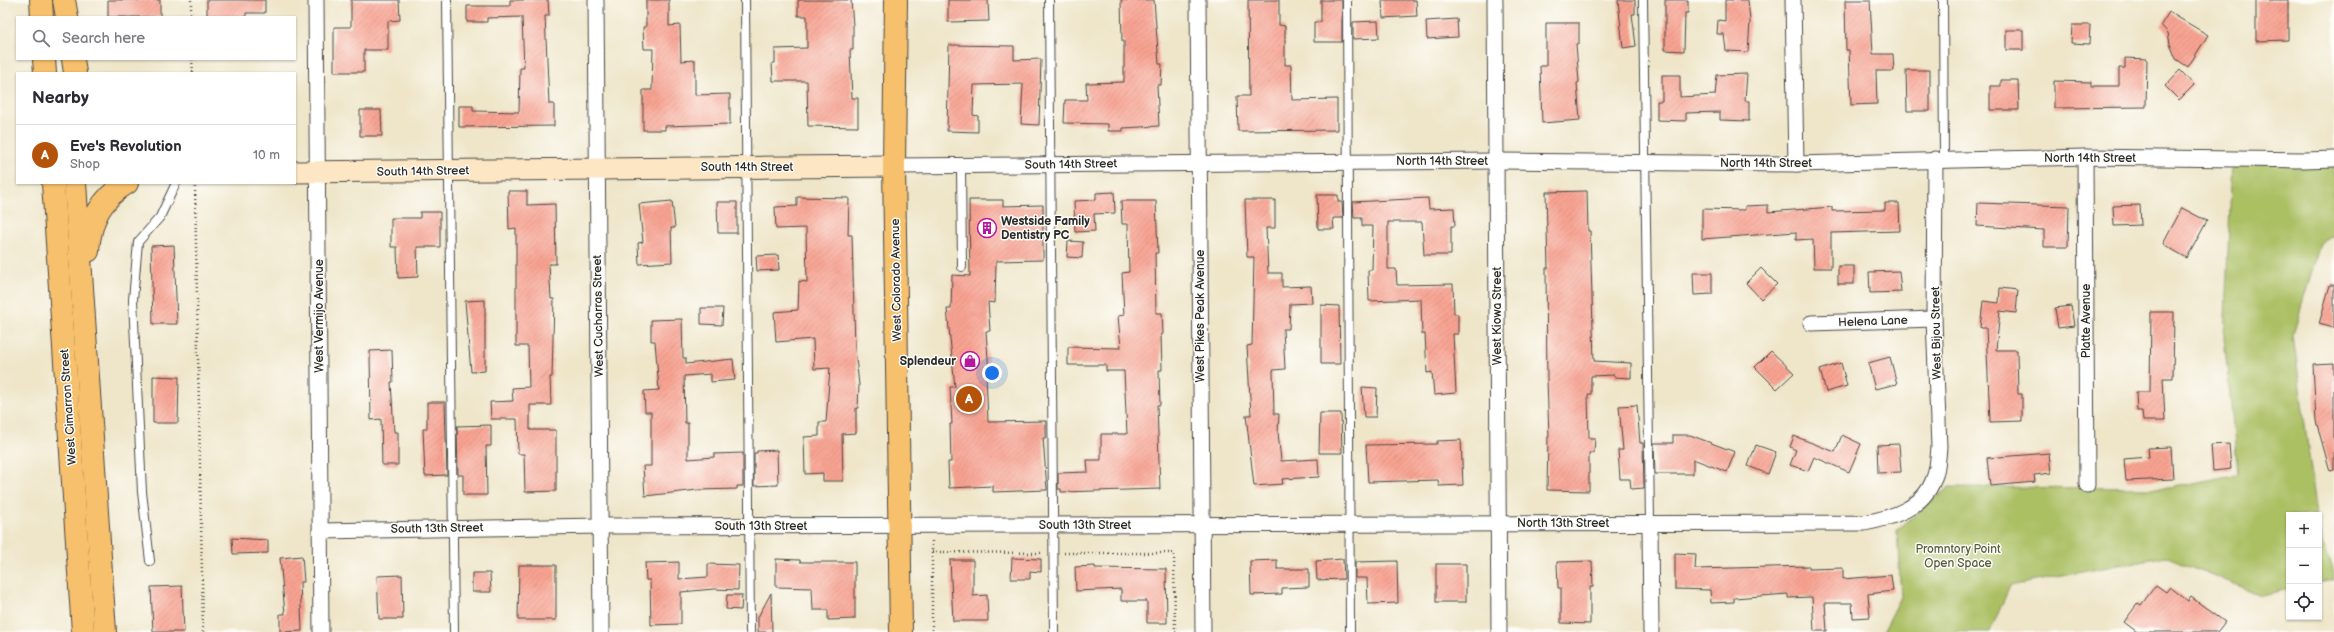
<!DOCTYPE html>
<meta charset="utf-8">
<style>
:root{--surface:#fff;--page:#f2f2f3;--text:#2b2b33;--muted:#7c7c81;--line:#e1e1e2;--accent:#b45309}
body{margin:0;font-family:"Balsamiq Sans",sans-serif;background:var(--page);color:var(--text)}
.controls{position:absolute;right:12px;bottom:12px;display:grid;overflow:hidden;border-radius:0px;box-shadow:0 1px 3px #0004}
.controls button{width:36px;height:36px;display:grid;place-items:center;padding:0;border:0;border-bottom:1px solid var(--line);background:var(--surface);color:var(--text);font:20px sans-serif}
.you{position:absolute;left:992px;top:373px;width:14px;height:14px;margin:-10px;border:3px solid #fff;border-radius:50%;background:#1a73e8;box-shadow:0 0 0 6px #1a73e833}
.badge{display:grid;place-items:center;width:26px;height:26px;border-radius:50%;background:var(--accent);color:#fff;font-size:13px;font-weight:700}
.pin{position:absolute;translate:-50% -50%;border:2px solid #fff;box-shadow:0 1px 4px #0006}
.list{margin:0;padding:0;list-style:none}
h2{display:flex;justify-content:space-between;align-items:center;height:52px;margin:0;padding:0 16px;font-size:17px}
h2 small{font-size:13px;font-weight:400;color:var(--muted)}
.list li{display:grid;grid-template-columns:26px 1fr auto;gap:12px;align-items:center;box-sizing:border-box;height:60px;padding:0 16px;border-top:1px solid var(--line)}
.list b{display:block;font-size:15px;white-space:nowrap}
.list p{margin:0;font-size:13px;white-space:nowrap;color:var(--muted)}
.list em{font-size:13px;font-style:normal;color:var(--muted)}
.icon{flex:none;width:22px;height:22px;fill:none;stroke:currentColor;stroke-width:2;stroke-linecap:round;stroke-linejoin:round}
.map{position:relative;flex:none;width:2334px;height:632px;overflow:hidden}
.search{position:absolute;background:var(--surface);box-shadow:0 1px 3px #0004;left:16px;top:16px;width:280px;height:44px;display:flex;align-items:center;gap:10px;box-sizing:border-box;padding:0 14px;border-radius:0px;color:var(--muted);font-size:15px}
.panel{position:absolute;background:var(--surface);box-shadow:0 1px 3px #0004;left:16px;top:72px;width:280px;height:112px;border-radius:0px}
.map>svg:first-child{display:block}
.green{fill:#abbf64;stroke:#6b7548}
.building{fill:url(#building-hatch)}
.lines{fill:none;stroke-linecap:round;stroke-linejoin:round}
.lane-casing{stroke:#484743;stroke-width:10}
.street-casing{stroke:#484743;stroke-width:17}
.secondary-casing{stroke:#484743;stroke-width:23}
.primary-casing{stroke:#484743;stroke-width:24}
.highway-casing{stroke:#484743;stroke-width:24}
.path{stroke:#484743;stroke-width:2.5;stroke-dasharray:1 3;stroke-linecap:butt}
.lane{stroke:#fff;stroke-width:8}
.street{stroke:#fff;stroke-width:15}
.secondary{stroke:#fce6c4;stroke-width:21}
.primary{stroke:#f7c06c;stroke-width:22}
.highway{stroke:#f7c06c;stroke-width:22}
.labels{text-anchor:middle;stroke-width:3;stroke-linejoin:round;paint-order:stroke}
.street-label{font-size:12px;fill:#2b2b2b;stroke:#fdfcf7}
.poi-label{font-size:12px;font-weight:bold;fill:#2b2b2b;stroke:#fdfcf7;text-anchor:start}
.park-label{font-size:12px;fill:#585f3f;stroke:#fdfcf7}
</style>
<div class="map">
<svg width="2334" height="632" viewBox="0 0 2334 632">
<defs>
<pattern id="building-hatch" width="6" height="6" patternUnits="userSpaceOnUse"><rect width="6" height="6" fill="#f8a392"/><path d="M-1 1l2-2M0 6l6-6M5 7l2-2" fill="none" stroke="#d58c7e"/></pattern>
</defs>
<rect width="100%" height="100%" fill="#fdfcf7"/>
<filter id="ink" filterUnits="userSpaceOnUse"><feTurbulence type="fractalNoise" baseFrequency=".025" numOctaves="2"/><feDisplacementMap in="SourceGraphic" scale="8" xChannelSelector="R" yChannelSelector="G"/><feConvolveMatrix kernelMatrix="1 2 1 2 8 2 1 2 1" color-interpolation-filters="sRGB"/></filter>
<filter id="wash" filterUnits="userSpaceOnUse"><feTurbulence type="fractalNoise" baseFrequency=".012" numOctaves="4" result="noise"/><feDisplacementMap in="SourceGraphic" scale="16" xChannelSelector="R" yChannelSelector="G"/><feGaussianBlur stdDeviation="0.9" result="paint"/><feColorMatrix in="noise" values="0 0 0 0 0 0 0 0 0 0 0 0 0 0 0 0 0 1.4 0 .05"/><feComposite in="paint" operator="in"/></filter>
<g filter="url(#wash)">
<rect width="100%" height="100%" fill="#efe6ca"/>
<g class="green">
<polygon points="2334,155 2334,235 2320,244 2293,335 2317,515 2289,515 2289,589 2261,595 2166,556 2010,586 1990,632 1883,632 1901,597 1897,530 1949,487 2169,488 2238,474 2224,338 2232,162"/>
<path d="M2319,530C2322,552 2334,556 2334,580L2319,583Z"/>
</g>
<g id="blocks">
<g class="building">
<rect x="108" y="0" width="52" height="17"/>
<polygon points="207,0 265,0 265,13 246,13 246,17 207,17"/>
<polygon points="351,0 399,0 400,20 388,21 388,50 364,50 364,72 334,72 334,27 351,27"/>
<polygon points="510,0 548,0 549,16 545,16 549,104 554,104 554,126 459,127 459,106 473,106 473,111 519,112 520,68 524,68 522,17 487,18 487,22 467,22 467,6 510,6"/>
<polygon points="646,0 669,0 669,26 680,25 681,61 695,60 695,95 730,94 730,124 665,126 665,130 643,130 643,90 652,90 653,49 644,49 643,27 646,27"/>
<polygon points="798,0 851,0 853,26 853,50 850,50 852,98 858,98 858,127 808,126 807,81 773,81 772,63 775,63 775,49 807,48 807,16 798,16"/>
<polygon points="948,0 988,0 989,21 948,22"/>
<polygon points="1121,0 1154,0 1159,64 1162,64 1161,85 1157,85 1159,126 1123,128 1123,131 1108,131 1108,124 1064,123 1065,100 1087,100 1086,83 1124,82 1124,41 1122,41"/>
<polygon points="1248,0 1279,0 1279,25 1285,26 1285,65 1291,65 1292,100 1337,99 1337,130 1238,131 1237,96 1249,96"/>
<polygon points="1321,0 1342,0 1342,42 1314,42 1314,22 1321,22"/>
<polygon points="1382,0 1416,0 1417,16 1383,18"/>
<polygon points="1618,0 1635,0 1635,14 1632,14 1636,46 1623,48"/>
<polygon points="1665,0 1688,0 1688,13 1685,13 1684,51 1665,50"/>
<polygon points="1725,0 1748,0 1750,21 1748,52 1726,51 1724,34 1717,34 1718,20 1725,21"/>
<polygon points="1845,0 1870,0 1873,54 1893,54 1894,71 1876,71 1877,104 1851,105 1849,50 1846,50"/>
<polygon points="2256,0 2288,0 2288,40 2256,41"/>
<polygon points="2169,12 2208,35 2188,67 2176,59 2170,44 2168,33 2161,25"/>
<polygon points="1457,19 1458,37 1427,39 1426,21"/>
<polygon points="1378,21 1379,38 1353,39 1353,22"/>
<polygon points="1546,23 1579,23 1579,44 1576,44 1579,82 1577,83 1580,120 1542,123 1540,66 1546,66"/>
<polygon points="2072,25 2090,25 2089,44 2071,43"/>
<rect x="2006" y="30" width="17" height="20"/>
<polygon points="949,45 1014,46 1014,60 1041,59 1039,125 1021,124 1023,84 974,85 973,115 978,116 978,132 947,131"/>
<polygon points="2125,58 2147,59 2146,107 2054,108 2054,81 2091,82 2091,86 2119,86 2119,68 2125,68"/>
<polygon points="1906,70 1930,70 1930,111 1907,111"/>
<polygon points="2180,70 2194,85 2179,100 2165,86"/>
<polygon points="1747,74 1745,101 1749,101 1749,121 1720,120 1720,112 1686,113 1686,121 1657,120 1657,101 1662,101 1662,75 1680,75 1680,97 1715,95 1717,75"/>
<polygon points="2001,80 2018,80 2019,110 1990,110 1990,86 2001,86"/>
<polygon points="360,110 381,110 382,136 360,136"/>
<polygon points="508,191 527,191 527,205 555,204 556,264 549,264 551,299 554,299 552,377 550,377 551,405 530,405 530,430 556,430 556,491 525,492 524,454 518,454 517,419 491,419 490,402 513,401 512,388 529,387 528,346 516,346 516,228 509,229"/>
<polygon points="1587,191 1588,231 1590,231 1594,361 1631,363 1631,378 1614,377 1614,375 1591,376 1591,394 1588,394 1589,438 1595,438 1594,453 1589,453 1589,491 1547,490 1548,437 1549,437 1547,379 1546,268 1548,268 1546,192"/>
<polygon points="1114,192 1115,213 1094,214 1095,231 1075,232 1074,201 1096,200 1096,193"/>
<polygon points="1317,195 1338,195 1338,202 1342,202 1343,218 1333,218 1334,229 1318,229"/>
<polygon points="797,197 849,198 848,235 852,235 855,349 859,385 858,408 856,408 856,433 842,434 843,481 823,481 823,473 805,474 804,437 819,436 819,422 826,422 830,368 814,369 813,339 776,342 774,312 798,310 799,281 807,282 806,228 776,229 775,207 797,206"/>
<polygon points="1428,198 1429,209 1454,208 1455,226 1451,226 1451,255 1424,255 1422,222 1388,222 1388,269 1396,269 1397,285 1453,284 1454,314 1458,314 1458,334 1453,334 1456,393 1434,395 1432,372 1427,373 1425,334 1422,334 1421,299 1369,301 1368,270 1372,270 1373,226 1362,226 1362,218 1354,218 1353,202"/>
<polygon points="969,200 1003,200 1003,206 1043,205 1043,260 996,261 995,303 988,302 990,331 986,331 989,373 986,373 988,422 1046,421 1046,438 1043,438 1047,490 993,492 993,486 949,488 948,462 951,462 950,424 952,424 950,387 955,387 947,309 951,309 952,275 970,276"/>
<polygon points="1245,200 1275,200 1275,228 1266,228 1268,273 1282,273 1282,287 1311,286 1312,303 1290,304 1289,329 1283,329 1285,369 1273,370 1274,414 1279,414 1278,432 1281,461 1318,459 1319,477 1282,479 1283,484 1254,486 1246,415 1251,415 1247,346 1252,345 1254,257 1247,257"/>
<polygon points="672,201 675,228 671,228 672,262 639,264 638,243 643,242 639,204"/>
<polygon points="1121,201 1156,201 1158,253 1155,253 1156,313 1162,313 1163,334 1161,335 1162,370 1159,370 1160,405 1157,405 1160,489 1061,492 1061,489 1058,489 1058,473 1088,472 1087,460 1101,460 1101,434 1127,434 1124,371 1106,371 1106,365 1068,365 1068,347 1121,348 1118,316 1124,315 1122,273 1129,272 1128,224 1122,224"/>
<polygon points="717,202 737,202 737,233 718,233"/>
<polygon points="1885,203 1899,203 1900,231 1831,233 1831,268 1814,268 1813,239 1796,240 1796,232 1702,239 1702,209 1745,210 1745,206 1768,205 1768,212 1832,207 1832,211 1885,210"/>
<polygon points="1978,203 2069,206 2068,247 2044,247 2044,230 1977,226"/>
<polygon points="2140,205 2141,225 2114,226 2113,206"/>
<polygon points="2182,208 2207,221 2187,258 2163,244"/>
<polygon points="420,212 440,212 440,247 417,247 418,277 398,278 397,247 391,247 391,218 420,218"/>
<polygon points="1068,241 1083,242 1082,258 1067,257"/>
<polygon points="174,245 177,324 153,324 151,246"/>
<polygon points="778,255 779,270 757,271 756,256"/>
<rect x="1838" y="266" width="16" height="18"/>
<polygon points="1761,268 1777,284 1761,299 1746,283"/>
<polygon points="1899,271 1901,292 1870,293 1869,272"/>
<polygon points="1693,273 1712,273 1712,294 1694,295"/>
<polygon points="2330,285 2334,285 2334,328 2319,324"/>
<polygon points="2000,288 2018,290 2016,313 2000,311 1996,350 2017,350 2018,394 2022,394 2022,421 1990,422 1986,328 1980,328 1983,301 1999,303"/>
<polygon points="485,300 485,371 471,372 465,301"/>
<polygon points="1321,305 1339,306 1340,364 1321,364"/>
<polygon points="2071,306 2074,326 2058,328 2055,308"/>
<polygon points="701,308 723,308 722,325 701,324"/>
<polygon points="2151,312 2174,312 2173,378 2163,378 2165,421 2143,421 2142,411 2137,411 2136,392 2150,392"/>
<polygon points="682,319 683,358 686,358 686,364 733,359 735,380 711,382 711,374 684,376 685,423 688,423 688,459 714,457 714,454 743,453 743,486 737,486 737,489 698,490 645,496 643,466 651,466 651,412 645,412 644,391 659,390 655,341 651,341 651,320"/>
<polygon points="392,350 393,382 391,382 394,432 398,432 398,465 382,465 381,419 371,420 370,351"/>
<polygon points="1771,351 1794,373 1777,389 1755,367"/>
<polygon points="1890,357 1897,384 1875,389 1868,363"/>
<polygon points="1841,363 1847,386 1826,392 1820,370"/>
<polygon points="2334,363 2334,470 2330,471 2316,421 2313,364"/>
<polygon points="153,376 179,377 178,423 153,423"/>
<polygon points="1362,387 1377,388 1376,417 1364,417"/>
<polygon points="427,402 445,402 447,475 425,476 423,429 427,429"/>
<polygon points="1637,405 1640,443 1643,443 1644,488 1631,489 1630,479 1620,479 1618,450 1623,450 1619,406"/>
<polygon points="1320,413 1341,413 1342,453 1319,453"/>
<polygon points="491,425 491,446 486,446 487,495 463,495 463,475 458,475 457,426"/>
<polygon points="1673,435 1690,435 1735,452 1727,472 1693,459 1693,474 1655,474 1654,443 1673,443"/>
<polygon points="1842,435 1861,444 1849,472 1814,457 1808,471 1790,465 1796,450 1790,447 1794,436 1835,452"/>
<polygon points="1461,440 1463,485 1439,486 1438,480 1368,482 1366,445 1437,444 1437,441"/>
<polygon points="1899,444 1901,472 1878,473 1877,445"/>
<polygon points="2229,444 2231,469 2213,471 2211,445"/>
<polygon points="1756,445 1776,452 1768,474 1748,466"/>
<polygon points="2171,447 2173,479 2126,481 2124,459 2149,457 2148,448"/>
<polygon points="777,450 778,485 754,486 754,453 757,453 757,451"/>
<polygon points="2049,453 2051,473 2034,475 2035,482 1990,486 1987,458"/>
<polygon points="232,538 268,540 268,553 233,554"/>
<polygon points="1675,553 1696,554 1695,569 1809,566 1809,569 1843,568 1843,579 1891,575 1893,591 1868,594 1870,617 1853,618 1852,603 1825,603 1827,631 1814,631 1812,597 1788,598 1788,594 1734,598 1734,602 1711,603 1710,590 1675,589"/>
<polygon points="302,556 304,582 300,582 302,631 280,632 280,614 285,614 280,558"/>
<polygon points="1012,558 1041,559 1041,572 1030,571 1030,579 1011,579"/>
<polygon points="776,559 800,560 800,562 855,562 855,619 828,620 828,610 813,610 812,588 776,587"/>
<polygon points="1343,559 1344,579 1317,580 1316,561"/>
<polygon points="950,560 973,560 973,596 987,595 988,621 953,621"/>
<polygon points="1277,560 1277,569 1309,569 1309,587 1282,588 1282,594 1251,595 1250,561"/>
<polygon points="1397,561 1398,603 1368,604 1367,578 1355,578 1355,562"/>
<polygon points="1592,561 1593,587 1590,587 1590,624 1561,623 1561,588 1558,588 1557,562"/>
<polygon points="679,562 679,579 708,577 708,564 739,565 738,590 714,589 681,592 681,624 651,625 650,580 646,580 645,563"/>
<rect x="1436" y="564" width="30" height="38"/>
<polygon points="519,565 556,565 556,620 518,620"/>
<polygon points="1095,566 1095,568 1166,569 1167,623 1147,623 1147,601 1121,601 1121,589 1076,591 1075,567"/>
<polygon points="472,573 490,573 491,592 472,592"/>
<polygon points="402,575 403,619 379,619 377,576"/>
<polygon points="2156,585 2166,592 2170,587 2188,601 2191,597 2225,622 2217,632 2137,632 2124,622 2138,603 2141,605"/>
<polygon points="182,586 184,632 153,632 151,587"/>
<polygon points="771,593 772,632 758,632 758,617"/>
<polygon points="727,595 742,595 741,610 726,609"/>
</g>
</g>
</g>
<g filter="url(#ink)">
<use href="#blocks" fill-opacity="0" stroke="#484743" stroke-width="1"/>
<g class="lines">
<g class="lane-casing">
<g id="lane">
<polyline points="447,0 454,632"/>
<polyline points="745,0 750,632"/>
<polyline points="1049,0 1054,632"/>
<polyline points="1347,0 1350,632"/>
<polyline points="1643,0 1650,523"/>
<polyline points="1943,0 1944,159"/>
<polyline points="961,165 962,267"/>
<polyline points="150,561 142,492 133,300 138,242 160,217 176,183"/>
</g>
</g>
<g class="street-casing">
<g id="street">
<polyline points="316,0 321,632"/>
<polyline points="596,0 601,632"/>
<polyline points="1198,0 1203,632"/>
<polyline points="1495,0 1499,632"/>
<polyline points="1793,0 1796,164"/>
<polyline points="2085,157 2087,485"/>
<polyline points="894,166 1497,161 1796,164 2085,157 2304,160 2334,159"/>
<polyline points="1811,323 1934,319"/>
<polyline points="1650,523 1651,632"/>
<path d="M320,531L601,526L1864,523C1892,518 1924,508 1934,478C1938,469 1938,457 1939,447L1934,319L1935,159"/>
</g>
</g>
<g class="secondary-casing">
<polyline id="secondary" points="295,172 894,166"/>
</g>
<g class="primary-casing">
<polyline id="primary" points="896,0 894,166 901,632"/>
</g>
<g class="highway-casing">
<g id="highway">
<polyline points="41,0 42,17"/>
<polyline points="64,0 67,17"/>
<polyline points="44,59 45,73"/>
<polyline points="73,59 75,73"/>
<polyline points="53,183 83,632"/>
<polyline points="75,183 105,632"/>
<path d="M88,251C90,221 100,199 127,183"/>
</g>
</g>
<g class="path">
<polyline points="191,0 191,17"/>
<polyline points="192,59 193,73"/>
<polyline points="195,187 203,632"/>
<polyline points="932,541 932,632"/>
<polyline points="932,552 1041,553"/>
<polyline points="1064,553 1174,553 1175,632"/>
</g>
<use href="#lane" class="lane"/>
<use href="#street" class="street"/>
<use href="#secondary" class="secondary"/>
<use href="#primary" class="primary"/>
<use href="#highway" class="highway"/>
</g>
</g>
<defs>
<g id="building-ring" transform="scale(1)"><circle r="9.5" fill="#fdfcf7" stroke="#b5179e" stroke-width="1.5"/><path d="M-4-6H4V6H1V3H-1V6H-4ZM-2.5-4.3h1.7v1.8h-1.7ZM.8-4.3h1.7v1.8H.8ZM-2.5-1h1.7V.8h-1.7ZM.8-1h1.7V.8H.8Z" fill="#b5179e"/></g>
<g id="shop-ring" transform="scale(1)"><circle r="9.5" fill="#fdfcf7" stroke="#b5179e" stroke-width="1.5"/><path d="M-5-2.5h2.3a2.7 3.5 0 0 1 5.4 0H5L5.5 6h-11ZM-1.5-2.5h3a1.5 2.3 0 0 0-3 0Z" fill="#b5179e"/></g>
</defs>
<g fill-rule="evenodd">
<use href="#building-ring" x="987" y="228"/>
<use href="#shop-ring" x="970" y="361"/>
</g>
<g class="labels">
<g class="street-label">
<text x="2090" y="162">North 14th Street</text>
<text x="1442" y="165">North 14th Street</text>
<text x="1766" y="167">North 14th Street</text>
<text transform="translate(1071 164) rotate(-1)" y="4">South 14th Street</text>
<text x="747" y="171">South 14th Street</text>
<text transform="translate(423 171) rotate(-1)" y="4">South 14th Street</text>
<text transform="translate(896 280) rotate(-91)" y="4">West Colorado Avenue</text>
<text transform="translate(319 316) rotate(-90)" y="4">West Vermijo Avenue</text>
<text transform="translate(598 316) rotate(-91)" y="4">West Cucharras Street</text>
<text transform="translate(1200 316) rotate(-90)" y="4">West Pikes Peak Avenue</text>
<text transform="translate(1497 316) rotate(-90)" y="4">West Kiowa Street</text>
<text transform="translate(1873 321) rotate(-2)" y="4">Helena Lane</text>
<text transform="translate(2086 321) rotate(-90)" y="4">Platte Avenue</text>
<text transform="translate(1936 333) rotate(-91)" y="4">West Bijou Street</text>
<text transform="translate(68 407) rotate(-94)" y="4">West Cimarron Street</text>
<text x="1563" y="527">North 13th Street</text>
<text x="1085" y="529">South 13th Street</text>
<text x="761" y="530">South 13th Street</text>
<text transform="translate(437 528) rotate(-1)" y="4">South 13th Street</text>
</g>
<g class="poi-label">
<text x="1001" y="225">Westside Family<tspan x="1001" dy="14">Dentistry PC</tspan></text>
<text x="956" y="365" text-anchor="end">Splendeur</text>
</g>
<g class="park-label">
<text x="1958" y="553">Promntory Point<tspan x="1958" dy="14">Open Space</tspan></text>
</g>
</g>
</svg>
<div class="controls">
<button>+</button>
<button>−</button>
<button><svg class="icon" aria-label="locate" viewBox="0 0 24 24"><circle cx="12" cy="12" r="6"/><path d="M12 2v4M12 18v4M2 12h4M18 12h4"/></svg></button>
</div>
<div class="you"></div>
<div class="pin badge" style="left:969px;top:399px">A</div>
<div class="search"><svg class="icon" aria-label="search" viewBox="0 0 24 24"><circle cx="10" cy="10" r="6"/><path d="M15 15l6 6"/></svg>Search here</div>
<section class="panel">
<h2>Nearby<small></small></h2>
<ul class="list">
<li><span class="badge">A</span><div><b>Eve's Revolution</b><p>Shop</p></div><em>10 m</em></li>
</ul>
</section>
</div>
